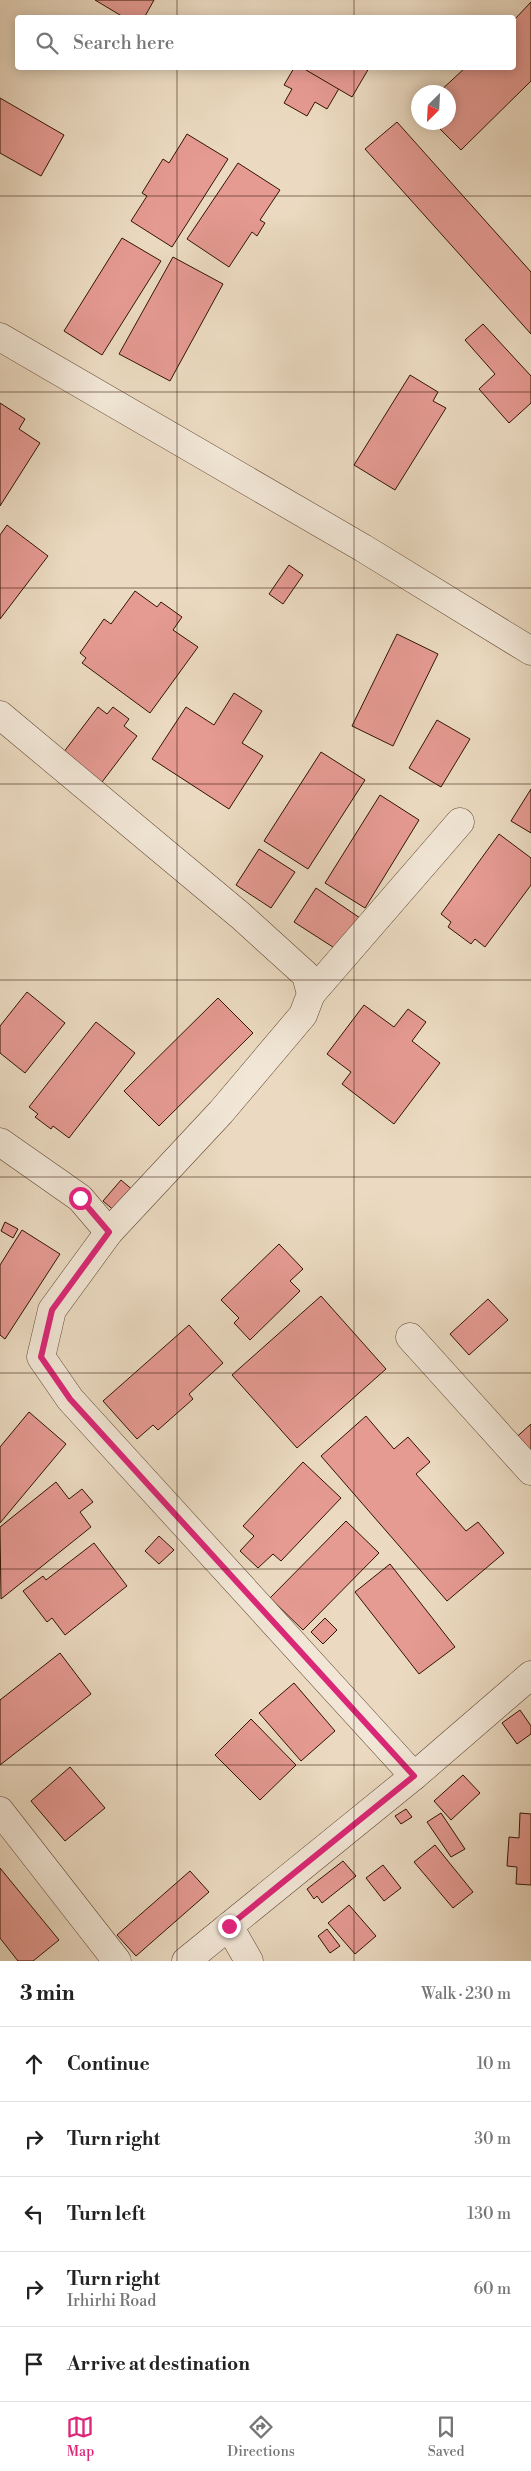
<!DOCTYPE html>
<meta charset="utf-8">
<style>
:root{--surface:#fff;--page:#f2f2f2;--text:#222;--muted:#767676;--line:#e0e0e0;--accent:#db2777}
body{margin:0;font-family:"Libre Bodoni",serif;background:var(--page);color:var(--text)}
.compass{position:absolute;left:411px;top:85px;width:45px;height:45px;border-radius:50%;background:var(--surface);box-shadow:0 2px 12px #0003;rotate:204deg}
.stop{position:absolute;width:15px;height:15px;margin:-11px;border:4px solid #db2777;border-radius:50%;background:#fff}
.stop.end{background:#db2777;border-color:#fff;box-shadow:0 1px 5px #0008}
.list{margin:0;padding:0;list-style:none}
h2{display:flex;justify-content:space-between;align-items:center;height:65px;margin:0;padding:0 20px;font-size:21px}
h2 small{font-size:16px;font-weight:400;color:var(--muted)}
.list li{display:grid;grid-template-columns:32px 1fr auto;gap:15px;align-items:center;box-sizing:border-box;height:75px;padding:0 20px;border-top:1px solid var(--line)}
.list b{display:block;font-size:19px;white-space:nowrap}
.list p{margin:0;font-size:16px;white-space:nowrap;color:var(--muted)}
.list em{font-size:16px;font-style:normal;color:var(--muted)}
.icon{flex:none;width:28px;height:28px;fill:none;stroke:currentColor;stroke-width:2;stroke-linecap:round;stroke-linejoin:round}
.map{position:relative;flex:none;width:531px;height:1961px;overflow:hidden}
.search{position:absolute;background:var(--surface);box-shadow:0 2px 12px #0003;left:15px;right:15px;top:15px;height:55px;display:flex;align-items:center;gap:12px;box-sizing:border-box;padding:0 18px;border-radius:5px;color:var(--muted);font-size:19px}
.sheet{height:440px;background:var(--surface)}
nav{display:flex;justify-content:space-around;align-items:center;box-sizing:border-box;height:70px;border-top:1px solid var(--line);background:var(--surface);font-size:14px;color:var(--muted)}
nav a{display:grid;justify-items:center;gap:2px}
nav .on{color:var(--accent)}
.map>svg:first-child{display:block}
.building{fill:#e59a92;stroke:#321303}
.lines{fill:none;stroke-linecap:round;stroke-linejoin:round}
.minor-casing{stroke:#604532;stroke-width:29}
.minor{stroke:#f2e7d7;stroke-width:28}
.route{stroke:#db2777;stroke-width:6}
.grid{fill:none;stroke:#321303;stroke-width:1;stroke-opacity:0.55}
</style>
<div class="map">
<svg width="531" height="1961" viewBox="0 0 531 1961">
<rect width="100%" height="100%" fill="#ebdac1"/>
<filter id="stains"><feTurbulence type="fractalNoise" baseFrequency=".004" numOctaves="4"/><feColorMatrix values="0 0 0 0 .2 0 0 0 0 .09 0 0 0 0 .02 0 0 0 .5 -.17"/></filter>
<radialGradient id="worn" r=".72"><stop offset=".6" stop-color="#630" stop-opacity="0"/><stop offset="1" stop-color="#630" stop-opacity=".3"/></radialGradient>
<g class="building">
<polygon points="95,0 154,0 144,18 125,18"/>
<polygon points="531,2 531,81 461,150 433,122 448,122 448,92 439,92 465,68 514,68 514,20"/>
<polygon points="294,68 351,68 327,109 315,102 307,116 284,103 292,89 284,85"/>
<polygon points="307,68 369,68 352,97 306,70"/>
<polygon points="0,98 64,135 41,176 0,153"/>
<polygon points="397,122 531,272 531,334 365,149"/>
<polygon points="187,134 228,159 172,247 131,221 147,196 142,193 163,159 169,163"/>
<polygon points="238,163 280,190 260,220 265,223 257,236 252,232 229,267 187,239"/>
<polygon points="122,238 161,261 102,355 64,331"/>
<polygon points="173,257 223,284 170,381 119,354"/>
<polygon points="483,324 531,376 531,403 509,423 479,389 495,374 465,340"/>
<polygon points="410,375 438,392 433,401 446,408 395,490 354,465"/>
<polygon points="0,403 25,419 19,429 40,443 0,506"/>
<polygon points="7,525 48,556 0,619 0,535"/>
<polygon points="289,565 303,575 283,604 269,594"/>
<polygon points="135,591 157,607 161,602 182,617 173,630 198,647 150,713 82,663 86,658 80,653 104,619 111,624"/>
<polygon points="397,634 438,654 393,746 352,726"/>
<polygon points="234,693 262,711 242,743 263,756 229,809 152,759 186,707 214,725"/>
<polygon points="98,707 107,714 113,707 129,719 124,726 137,736 99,786 60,757"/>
<polygon points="437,720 470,739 441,787 409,768"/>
<polygon points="321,752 365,780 308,869 264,841"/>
<polygon points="531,789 531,833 511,821"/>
<polygon points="380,795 419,820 365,908 325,883"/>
<polygon points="499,834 531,858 531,885 485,947 475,939 471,944 448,927 451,922 441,914"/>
<polygon points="259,849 295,872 271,908 236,885"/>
<polygon points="316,888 360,918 339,951 294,922"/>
<polygon points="27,992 65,1023 25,1073 0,1053 0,1026"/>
<polygon points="218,998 253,1033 159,1126 124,1091"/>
<polygon points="364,1005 394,1027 408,1009 426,1022 412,1041 440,1063 394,1124 342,1084 351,1072 327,1054"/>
<polygon points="96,1022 135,1053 69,1138 53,1126 51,1129 35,1117 38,1114 29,1107"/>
<polygon points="121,1180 135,1192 117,1213 103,1201"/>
<polygon points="5,1222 18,1229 13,1238 1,1231"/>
<polygon points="22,1230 60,1254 5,1339 0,1335 0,1265"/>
<polygon points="279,1244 303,1269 290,1281 300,1291 250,1340 234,1323 239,1318 221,1300"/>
<polygon points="321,1296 386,1369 297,1448 232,1375"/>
<polygon points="488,1299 508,1320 469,1355 450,1334"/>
<polygon points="189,1325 223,1363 189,1394 193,1399 158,1430 153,1425 137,1439 103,1401"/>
<polygon points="29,1412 66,1444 0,1523 0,1447"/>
<polygon points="366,1416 394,1449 408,1437 430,1462 416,1474 466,1531 478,1522 504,1553 447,1601 321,1456"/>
<polygon points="531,1424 531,1465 511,1442"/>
<polygon points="303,1462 341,1498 281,1561 273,1554 258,1568 240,1551 254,1536 243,1526"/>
<polygon points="56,1482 69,1499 82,1489 93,1502 80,1512 91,1527 1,1599 0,1527"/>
<polygon points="346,1521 379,1553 303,1630 270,1598"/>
<polygon points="159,1536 174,1550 159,1564 145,1551"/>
<polygon points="94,1543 127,1586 65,1635 52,1618 47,1622 23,1591 43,1576 46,1580"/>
<polygon points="390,1564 455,1647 419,1674 355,1592"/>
<polygon points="325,1618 337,1630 323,1644 311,1632"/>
<polygon points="60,1653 91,1694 0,1765 0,1700"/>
<polygon points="294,1683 335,1731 301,1761 259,1713"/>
<polygon points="520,1710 531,1726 531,1734 517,1744 502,1723"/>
<polygon points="251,1719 296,1765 260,1800 215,1755"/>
<polygon points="70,1767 105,1808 65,1841 31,1801"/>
<polygon points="463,1775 480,1793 451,1820 434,1801"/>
<polygon points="406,1809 412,1817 401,1824 395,1816"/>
<polygon points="441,1813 465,1849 451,1857 427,1822"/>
<polygon points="520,1813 531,1814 531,1885 516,1884 517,1867 507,1866 509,1837 519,1838"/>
<polygon points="435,1845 473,1892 453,1908 414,1862"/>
<polygon points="343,1861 356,1876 322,1903 317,1896 314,1899 307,1889"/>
<polygon points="383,1865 401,1888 384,1901 366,1878"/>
<polygon points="0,1868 59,1940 33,1961 18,1961 0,1938"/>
<polygon points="190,1871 209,1892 136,1956 117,1935"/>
<polygon points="349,1905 376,1936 355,1954 328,1923"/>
<polygon points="327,1929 340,1946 330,1953 318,1936"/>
</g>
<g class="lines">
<g class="minor-casing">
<g id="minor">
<polyline points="0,337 363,548 531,651"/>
<polyline points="0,715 241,916 306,975 311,994 303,1015 221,1112 109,1232"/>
<polyline points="311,994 460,822"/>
<polyline points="0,1142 80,1198 109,1232 52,1310 41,1357 70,1399 414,1776"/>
<polyline points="410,1337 531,1471"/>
<polyline points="0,1811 117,1961"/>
<polyline points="229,1926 249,1961"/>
<polyline points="186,1961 414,1776 531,1675"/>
</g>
</g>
<use href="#minor" class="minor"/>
</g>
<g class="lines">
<polyline class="route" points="80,1198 109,1232 52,1310 41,1357 70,1399 414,1776 229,1926"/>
</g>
<path class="grid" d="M177,0V18M354,0V18M177,68V1961M354,68V1961M0,196H531M0,392H531M0,588H531M0,784H531M0,980H531M0,1177H531M0,1373H531M0,1569H531M0,1765H531"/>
<rect width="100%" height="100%" filter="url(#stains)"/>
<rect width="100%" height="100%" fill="url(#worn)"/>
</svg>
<svg class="compass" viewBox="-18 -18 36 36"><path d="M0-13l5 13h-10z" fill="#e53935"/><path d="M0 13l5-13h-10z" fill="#767676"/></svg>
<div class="stop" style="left:80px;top:1198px"></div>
<div class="stop end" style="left:229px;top:1926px"></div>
<div class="search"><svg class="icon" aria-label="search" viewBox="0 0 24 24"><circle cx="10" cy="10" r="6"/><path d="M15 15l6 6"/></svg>Search here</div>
</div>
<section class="sheet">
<h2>3 min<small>Walk · 230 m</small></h2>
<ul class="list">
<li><svg class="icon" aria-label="ahead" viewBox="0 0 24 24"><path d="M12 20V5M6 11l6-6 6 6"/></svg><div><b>Continue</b></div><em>10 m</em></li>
<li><svg class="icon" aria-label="right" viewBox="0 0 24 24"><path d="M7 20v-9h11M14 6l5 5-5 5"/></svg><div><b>Turn right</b></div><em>30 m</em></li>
<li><svg class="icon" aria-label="left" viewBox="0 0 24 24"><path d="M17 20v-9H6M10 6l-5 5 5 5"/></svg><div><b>Turn left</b></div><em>130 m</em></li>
<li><svg class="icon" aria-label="right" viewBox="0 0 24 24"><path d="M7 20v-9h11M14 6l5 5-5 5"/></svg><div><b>Turn right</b><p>Irhirhi Road</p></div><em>60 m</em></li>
<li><svg class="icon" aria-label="arrive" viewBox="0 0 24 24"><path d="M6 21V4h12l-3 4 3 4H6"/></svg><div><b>Arrive at destination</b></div></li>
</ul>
</section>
<nav>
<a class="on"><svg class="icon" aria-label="map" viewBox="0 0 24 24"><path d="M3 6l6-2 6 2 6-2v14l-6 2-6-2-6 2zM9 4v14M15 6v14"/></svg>Map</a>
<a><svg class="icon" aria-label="directions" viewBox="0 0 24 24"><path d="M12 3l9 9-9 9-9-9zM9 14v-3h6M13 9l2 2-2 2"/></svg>Directions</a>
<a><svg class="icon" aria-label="saved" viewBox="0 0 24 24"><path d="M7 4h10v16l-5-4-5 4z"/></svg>Saved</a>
</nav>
